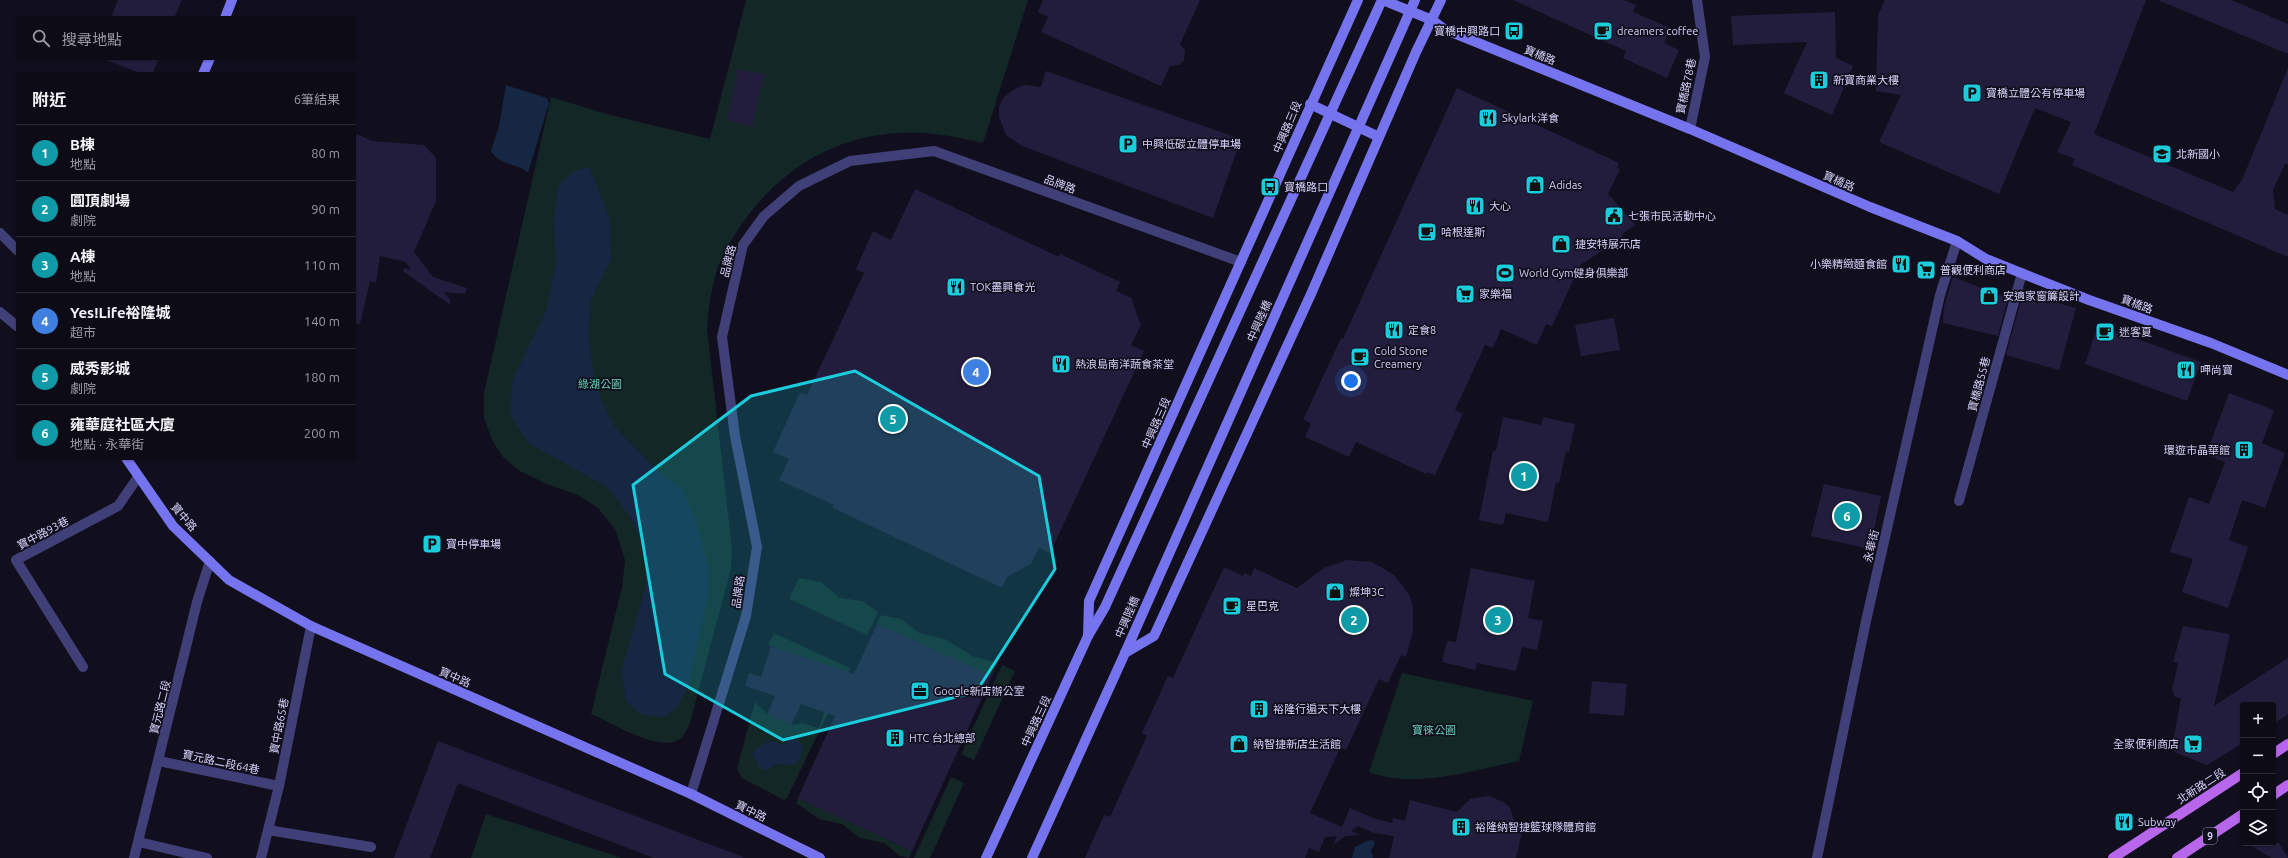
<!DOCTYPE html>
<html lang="zh-TW">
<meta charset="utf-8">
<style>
:root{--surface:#0d0b16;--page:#16141f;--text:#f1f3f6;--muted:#9a9ba1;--line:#2d2b35;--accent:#d93025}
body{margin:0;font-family:Ubuntu,"Noto Sans TC",sans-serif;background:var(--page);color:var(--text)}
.controls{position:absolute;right:12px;bottom:12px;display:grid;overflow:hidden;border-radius:4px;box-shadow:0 1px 3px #0004}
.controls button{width:36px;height:36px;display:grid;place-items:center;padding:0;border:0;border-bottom:1px solid var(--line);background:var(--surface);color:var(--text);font:20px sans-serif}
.you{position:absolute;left:1351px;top:381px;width:14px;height:14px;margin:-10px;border:3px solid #fff;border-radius:50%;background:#1a73e8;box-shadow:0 0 0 6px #1a73e833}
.badge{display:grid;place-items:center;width:26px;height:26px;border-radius:50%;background:var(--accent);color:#fff;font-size:13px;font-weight:700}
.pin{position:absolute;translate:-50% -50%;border:2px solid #fff;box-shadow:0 1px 4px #0006}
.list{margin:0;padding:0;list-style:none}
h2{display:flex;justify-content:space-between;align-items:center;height:52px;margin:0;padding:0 16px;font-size:17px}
h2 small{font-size:13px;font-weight:400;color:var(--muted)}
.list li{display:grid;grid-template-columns:26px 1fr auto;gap:12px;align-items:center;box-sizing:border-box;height:56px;padding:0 16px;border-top:1px solid var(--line)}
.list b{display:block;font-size:15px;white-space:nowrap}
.list p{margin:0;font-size:13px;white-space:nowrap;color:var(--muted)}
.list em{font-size:13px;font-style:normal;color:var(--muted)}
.icon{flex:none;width:22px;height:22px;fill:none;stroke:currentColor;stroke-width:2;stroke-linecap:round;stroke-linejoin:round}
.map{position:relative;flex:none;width:2288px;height:858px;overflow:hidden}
.search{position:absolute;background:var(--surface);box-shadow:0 1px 3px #0004;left:16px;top:16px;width:340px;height:44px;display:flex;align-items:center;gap:10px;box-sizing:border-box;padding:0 14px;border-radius:4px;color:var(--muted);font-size:15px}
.panel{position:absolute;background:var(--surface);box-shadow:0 1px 3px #0004;left:16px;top:72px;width:340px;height:388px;border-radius:4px}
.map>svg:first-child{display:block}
.green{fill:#132726}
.water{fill:#152742}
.building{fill:#231d3d}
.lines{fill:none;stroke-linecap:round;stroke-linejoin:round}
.street{stroke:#413f78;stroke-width:10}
.secondary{stroke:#7574ee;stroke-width:10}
.primary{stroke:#b866ec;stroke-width:10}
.secondary-bridge{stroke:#7574ee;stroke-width:10}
.marked{fill:#1bccdc;fill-opacity:0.2;stroke:#1bccdc;stroke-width:3;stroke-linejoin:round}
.labels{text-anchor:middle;stroke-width:3.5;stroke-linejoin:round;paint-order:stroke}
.shield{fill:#110f1e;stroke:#9a98b7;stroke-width:1}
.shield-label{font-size:10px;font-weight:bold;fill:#d5d2f9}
.poi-label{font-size:11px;fill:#d5d2f9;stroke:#110f1e;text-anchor:start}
.street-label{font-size:11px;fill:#d5d2f9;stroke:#110f1e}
.park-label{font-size:11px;fill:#67d0b4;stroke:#110f1e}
</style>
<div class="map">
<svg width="2288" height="858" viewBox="0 0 2288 858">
<rect width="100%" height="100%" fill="#110f1e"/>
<g class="green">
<path d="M746,0H1028L983,143C956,137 928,131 900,133C831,136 775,173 738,230C729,243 721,257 716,273C711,291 708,310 707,329L732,548L731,569L689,726C686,730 683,737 680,739C659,753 612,723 591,714L622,587L625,560L615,529L598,508L578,495L549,485L520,471L503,457L492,440L484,418V393L551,97L606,114L710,139Z"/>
<polygon points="799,578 821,582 840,598 862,601 878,612 867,635 789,599"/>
<polygon points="881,615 901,619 919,633 945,639 972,656 998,663 992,676 877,624"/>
<polygon points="774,633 850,668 787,798 784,800 742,778 737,769 755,702 767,714 791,725 802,723 819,728 838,669 768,645"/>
<polygon points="1002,665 1015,671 974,760 961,754"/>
<path d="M1402,673L1533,701L1519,761C1474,770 1414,790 1369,772Z"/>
<polygon points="951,777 964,783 930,858 914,858"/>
<polygon points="798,798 912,851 909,858 900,856 884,843 860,838 842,824 819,819 796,803"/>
<polygon points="486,814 622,858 471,858"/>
</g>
<g class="water">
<path d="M506,85L547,98L549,103L528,173C517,163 500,166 491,151L499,126Z"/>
<polygon points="589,167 610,219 611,259 591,300 588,334 594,376 602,402 615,427 660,473 682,489 696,522 709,567 708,596 688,687 677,707 665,717 642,715 626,701 621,672 646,585 644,546 630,516 607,487 528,443 510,414 513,379 546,311 556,264 554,220 558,186 574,171"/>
<polygon points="791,737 798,740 803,747 800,759 794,765 777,764 766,771 759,768 752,753 756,748 770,741 784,745"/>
<polygon points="1373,840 1375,844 1371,850 1373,858 1352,858 1355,847 1367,841"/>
</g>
<g class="building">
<polygon points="118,0 182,0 174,18 111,18"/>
<polygon points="1043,0 1200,0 1180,44 1185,51 1184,60 1179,65 1170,66 1161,86 1041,32 1048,17 1038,12"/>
<polygon points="1513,0 1623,0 1636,5 1633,12 1670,28 1664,43 1679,50 1667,78 1623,58 1626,51"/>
<polygon points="1885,0 2146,0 2094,134 2233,192 2242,180 2288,68 2288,164 2285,164 2273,190 2275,209 2288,215 2288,257 2072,165 2075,159 2057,152 2071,122 2035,108 1999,194 1879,142 1901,95 1876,91 1878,15"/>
<polygon points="2158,0 2231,0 2288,24 2288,54"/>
<polygon points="1835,12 1836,58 1853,66 1832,115 1784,93 1807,42 1733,45 1731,16"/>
<polygon points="159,58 152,74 142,74 104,59"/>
<polygon points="738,69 764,74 752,126 727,120"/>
<polygon points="1046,71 1241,139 1213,218 1022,146 1006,135 999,117 999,107 1003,98 1016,88 1025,85 1041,87"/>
<polygon points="1457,88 1619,163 1617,168 1620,169 1608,194 1636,225 1623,233 1621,239 1580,265 1552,326 1546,324 1537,345 1501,329 1493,348 1485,345 1455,410 1463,414 1435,475 1428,472 1426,474 1356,442 1349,457 1305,437 1311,423 1303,420 1341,338 1343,339"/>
<polygon points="354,133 372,141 424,145 436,158 436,201 414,252 433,277 467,288 465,294 444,292 451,301 449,304 403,271 404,268 411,270 406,262 380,256 376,283 370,281 360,324 354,323"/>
<polygon points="915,189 1059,257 1060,254 1120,282 1116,291 1131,298 1141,325 1131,345 1144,351 1050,553 1039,548 1031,564 1007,577 1002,588 833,508 834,505 779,480 789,459 773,452 800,392 807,395 864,273 856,269 873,231 891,240"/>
<polygon points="1953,277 2008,298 1998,336 1943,323 1944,307"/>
<polygon points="2023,293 2076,308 2059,370 2006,355"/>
<polygon points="1614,318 1620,350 1581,356 1575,325"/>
<polygon points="2098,325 2201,362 2187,401 2085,364"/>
<polygon points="2229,393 2274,410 2262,443 2285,453 2265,508 2242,500 2229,540 2248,547 2228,608 2182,592 2193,559 2170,552 2189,497 2209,504 2225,462 2206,455"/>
<polygon points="1503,417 1541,425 1543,417 1575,424 1569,452 1566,451 1559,483 1556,482 1548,522 1506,513 1503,525 1479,520 1493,451 1496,451"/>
<polygon points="1824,484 1881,496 1870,549 1811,536"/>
<polygon points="1347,560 1372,562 1394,575 1409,594 1413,607 1413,631 1406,657 1401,655 1388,683 1379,679 1346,750 1340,748 1310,813 1342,827 1350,808 1373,818 1392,823 1393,818 1405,821 1410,800 1457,812 1470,799 1488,796 1504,802 1510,808 1516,826 1523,828 1516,858 1389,858 1394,836 1374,833 1358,826 1351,831 1360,835 1345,836 1333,845 1337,836 1325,837 1319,852 1309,848 1305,858 1085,858 1104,815 1110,817 1147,736 1142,733 1168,676 1173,678 1224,567 1243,576 1244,573 1251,576 1254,568 1297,588 1324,568"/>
<polygon points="1471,568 1535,581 1528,618 1543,621 1537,650 1522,647 1516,671 1477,663 1475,670 1442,662 1447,641 1456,642"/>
<polygon points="877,624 992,676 912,851 798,798 835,716 801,704 791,725 767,714 775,696 745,686 749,673 761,677 771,646 854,674"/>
<polygon points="2183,626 2230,634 2214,706 2288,658 2288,714 2273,724 2273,705 2243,705 2243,743 2207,765 2174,752 2173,742 2181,698 2175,697 2172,690 2178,663 2173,662"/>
<polygon points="1592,681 1627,684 1624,716 1589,713"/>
<polygon points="438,741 743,857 742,858 654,858 458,783 430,858 394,858"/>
<polygon points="2246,843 2279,843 2288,858 2272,858"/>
</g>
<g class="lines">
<g class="street">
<polyline points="1690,129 1705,57 1697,0"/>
<polyline points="0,233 18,251"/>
<polyline points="0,312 18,327"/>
<polyline points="1959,501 2022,273"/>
<polyline points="83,667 16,560 118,506 138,477"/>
<polyline points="159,761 279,786"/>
<polyline points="691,794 746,616 757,547 735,436 722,337 743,245 764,216 799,186 850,161 934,151 1241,262"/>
<polyline points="268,830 371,847"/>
<polyline points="139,842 207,858"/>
<polyline points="134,858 197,602 210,561"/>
<polyline points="261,858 279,786 311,626"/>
<polyline points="1817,858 1866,621 1940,295 1957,241"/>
</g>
<g class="secondary">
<polyline points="1383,0 1432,20 1444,29 1690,129 1870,207 1957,241 1986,259 2089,300 2211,343 2288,375"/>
<polyline points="225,18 232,0"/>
<polyline points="203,74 210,58"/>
<polyline points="1310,104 1379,137"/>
<polyline points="126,458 173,526 229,580 311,626 691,794 820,858"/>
<polyline points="986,858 1088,636 1089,601 1358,0"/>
<polyline points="1032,858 1125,653 1154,636 1311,294 1416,52 1441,0"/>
</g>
<g class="primary">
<polyline points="2273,754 2288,744"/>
<polyline points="2273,795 2288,785"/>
<polyline points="2113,858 2243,773"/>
<polyline points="2177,858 2243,814"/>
</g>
<g class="secondary-bridge">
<polyline points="1088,636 1105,607 1382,0"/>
<polyline points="1125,653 1415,0"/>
</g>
</g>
<path class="marked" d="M855,371L1039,476L1055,569L976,692L783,740L665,674L633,485L751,396Z"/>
<defs>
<g id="bus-square" transform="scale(1)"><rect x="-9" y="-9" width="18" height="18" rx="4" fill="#1bccdc" stroke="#110f1e"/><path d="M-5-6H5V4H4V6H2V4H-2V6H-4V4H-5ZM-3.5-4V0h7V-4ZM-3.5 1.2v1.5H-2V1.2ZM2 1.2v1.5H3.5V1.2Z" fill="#111"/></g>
<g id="cafe-square" transform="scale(1)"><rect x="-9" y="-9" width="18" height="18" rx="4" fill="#1bccdc" stroke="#110f1e"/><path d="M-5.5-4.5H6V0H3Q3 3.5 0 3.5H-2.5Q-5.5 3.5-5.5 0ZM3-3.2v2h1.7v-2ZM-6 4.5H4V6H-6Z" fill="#111"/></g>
<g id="building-square" transform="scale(1)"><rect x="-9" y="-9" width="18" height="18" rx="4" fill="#1bccdc" stroke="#110f1e"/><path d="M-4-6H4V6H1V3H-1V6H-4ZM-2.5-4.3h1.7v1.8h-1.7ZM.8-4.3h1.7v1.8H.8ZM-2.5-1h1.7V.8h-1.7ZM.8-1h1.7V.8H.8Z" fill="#111"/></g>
<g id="parking-square" transform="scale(1)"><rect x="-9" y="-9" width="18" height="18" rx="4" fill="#1bccdc" stroke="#110f1e"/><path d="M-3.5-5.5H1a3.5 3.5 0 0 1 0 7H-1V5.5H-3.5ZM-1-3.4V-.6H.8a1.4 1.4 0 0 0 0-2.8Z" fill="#111"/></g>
<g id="restaurant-square" transform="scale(1)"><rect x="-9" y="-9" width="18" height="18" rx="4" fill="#1bccdc" stroke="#110f1e"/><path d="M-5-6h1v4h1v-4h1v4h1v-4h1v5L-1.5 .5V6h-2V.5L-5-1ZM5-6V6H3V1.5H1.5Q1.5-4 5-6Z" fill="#111"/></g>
<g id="school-square" transform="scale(1)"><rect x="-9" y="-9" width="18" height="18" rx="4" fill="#1bccdc" stroke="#110f1e"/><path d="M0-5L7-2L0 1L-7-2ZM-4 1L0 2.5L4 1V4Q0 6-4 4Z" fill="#111"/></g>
<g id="shop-square" transform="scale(1)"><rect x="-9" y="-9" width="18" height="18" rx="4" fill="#1bccdc" stroke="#110f1e"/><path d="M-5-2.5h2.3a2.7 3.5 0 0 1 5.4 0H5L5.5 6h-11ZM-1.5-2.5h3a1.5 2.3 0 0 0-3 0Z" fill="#111"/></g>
<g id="civic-square" transform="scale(1)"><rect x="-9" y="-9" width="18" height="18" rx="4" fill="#1bccdc" stroke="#110f1e"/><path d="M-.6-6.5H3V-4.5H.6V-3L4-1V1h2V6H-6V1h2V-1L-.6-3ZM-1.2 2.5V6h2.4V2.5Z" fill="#111"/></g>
<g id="supermarket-square" transform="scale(1)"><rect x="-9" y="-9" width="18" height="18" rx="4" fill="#1bccdc" stroke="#110f1e"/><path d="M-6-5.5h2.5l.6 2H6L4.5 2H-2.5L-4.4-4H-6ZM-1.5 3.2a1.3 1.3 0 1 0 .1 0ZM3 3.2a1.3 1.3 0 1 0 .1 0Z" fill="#111"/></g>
<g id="stadium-square" transform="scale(1)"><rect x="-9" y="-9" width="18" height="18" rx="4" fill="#1bccdc" stroke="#110f1e"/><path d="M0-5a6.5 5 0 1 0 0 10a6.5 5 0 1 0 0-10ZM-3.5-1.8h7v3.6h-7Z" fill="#111"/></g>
<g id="office-square" transform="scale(1)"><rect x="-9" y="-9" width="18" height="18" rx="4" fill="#1bccdc" stroke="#110f1e"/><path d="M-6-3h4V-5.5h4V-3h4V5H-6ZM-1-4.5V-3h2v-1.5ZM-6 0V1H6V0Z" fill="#111"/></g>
</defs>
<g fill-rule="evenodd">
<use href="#bus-square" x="1514" y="31"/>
<use href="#cafe-square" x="1603" y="31"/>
<use href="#building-square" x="1819" y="80"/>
<use href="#parking-square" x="1972" y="93"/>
<use href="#restaurant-square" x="1488" y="118"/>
<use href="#parking-square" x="1128" y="144"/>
<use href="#school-square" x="2162" y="154"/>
<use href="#shop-square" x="1535" y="185"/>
<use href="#bus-square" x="1270" y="187"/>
<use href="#restaurant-square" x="1475" y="206"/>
<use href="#civic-square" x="1614" y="216"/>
<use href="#cafe-square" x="1427" y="232"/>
<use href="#shop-square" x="1561" y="244"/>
<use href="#restaurant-square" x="1901" y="264"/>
<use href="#supermarket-square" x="1926" y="270"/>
<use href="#stadium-square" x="1505" y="273"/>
<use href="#restaurant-square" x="956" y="287"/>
<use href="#supermarket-square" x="1465" y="294"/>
<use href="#shop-square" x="1989" y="296"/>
<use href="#restaurant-square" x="1394" y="330"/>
<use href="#cafe-square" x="2105" y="332"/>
<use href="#cafe-square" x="1360" y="357"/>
<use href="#restaurant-square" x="1061" y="364"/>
<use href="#restaurant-square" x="2186" y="370"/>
<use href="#building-square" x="2244" y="450"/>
<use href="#parking-square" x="432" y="544"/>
<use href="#shop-square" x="1335" y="592"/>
<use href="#cafe-square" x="1232" y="606"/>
<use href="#office-square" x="920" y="691"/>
<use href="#building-square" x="1259" y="709"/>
<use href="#building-square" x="895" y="738"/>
<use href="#shop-square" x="1239" y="744"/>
<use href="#supermarket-square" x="2193" y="744"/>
<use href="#restaurant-square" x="2124" y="822"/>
<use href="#building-square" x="1461" y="827"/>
</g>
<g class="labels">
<rect class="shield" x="2203" y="828" width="14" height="16" rx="3"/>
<g class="shield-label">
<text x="2210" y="840">9</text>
</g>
<g class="poi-label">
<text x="1500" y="35" text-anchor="end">寶橋中興路口</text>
<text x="1617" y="35">dreamers coffee</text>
<text x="1833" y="84">新寶商業大樓</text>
<text x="1986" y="97">寶橋立體公有停車場</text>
<text x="1502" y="122">Skylark洋食</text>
<text x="1142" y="148">中興低碳立體停車場</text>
<text x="2176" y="158">北新國小</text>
<text x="1549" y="189">Adidas</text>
<text x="1284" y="191">寶橋路口</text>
<text x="1489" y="210">大心</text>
<text x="1628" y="220">七張市民活動中心</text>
<text x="1441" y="236">哈根達斯</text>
<text x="1575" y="248">捷安特展示店</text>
<text x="1887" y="268" text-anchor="end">小樂精緻麵食館</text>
<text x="1940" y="274">普觀便利商店</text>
<text x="1519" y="277">World Gym健身俱樂部</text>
<text x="970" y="291">TOK盡興食光</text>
<text x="1479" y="298">家樂福</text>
<text x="2003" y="300">安適家窗簾設計</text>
<text x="1408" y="334">定食8</text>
<text x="2119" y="336">迷客夏</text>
<text x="1374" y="355">Cold Stone<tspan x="1374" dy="13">Creamery</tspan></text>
<text x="1075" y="368">熱浪島南洋蔬食茶堂</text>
<text x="2200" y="374">呷尚寶</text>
<text x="2230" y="454" text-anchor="end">環遊市晶華館</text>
<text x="446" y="548">寶中停車場</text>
<text x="1349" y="596">燦坤3C</text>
<text x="1246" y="610">星巴克</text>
<text x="934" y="695">Google新店辦公室</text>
<text x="1273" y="713">裕隆行遍天下大樓</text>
<text x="909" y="742">HTC 台北總部</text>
<text x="1253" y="748">納智捷新店生活館</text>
<text x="2179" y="748" text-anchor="end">全家便利商店</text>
<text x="2138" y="826">Subway</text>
<text x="1475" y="831">裕隆納智捷籃球隊體育館</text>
</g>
<g class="street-label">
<text transform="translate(1540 55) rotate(22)" y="4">寶橋路</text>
<text transform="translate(1686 86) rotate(-78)" y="4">寶橋路78巷</text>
<text transform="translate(1287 127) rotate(-67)" y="4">中興路三段</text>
<text transform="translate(1839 181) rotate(24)" y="4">寶橋路</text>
<text transform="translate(1060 184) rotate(20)" y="4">品牌路</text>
<text transform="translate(728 261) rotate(-76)" y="4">品牌路</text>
<text transform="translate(2137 304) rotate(20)" y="4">寶橋路</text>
<text transform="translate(1259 321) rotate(-66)" y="4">中興陸橋</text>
<text transform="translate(1979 384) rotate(-75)" y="4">寶橋路55巷</text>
<text transform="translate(1156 423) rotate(-66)" y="4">中興路三段</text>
<text transform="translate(184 517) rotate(49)" y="4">寶中路</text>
<text transform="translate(43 533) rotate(-28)" y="4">寶中路93巷</text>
<text transform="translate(1871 546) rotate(-77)" y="4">永華街</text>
<text transform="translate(738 592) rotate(-82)" y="4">品牌路</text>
<text transform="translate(1127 617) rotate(-67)" y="4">中興陸橋</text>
<text transform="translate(455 677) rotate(24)" y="4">寶中路</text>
<text transform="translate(160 707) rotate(-76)" y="4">寶元路二段</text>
<text transform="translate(1036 721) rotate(-65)" y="4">中興路三段</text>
<text transform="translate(279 726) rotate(-79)" y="4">寶中路65巷</text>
<text transform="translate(221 762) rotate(12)" y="4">寶元路二段64巷</text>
<text transform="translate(2201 786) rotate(-33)" y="4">北新路二段</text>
<text transform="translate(751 811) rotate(26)" y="4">寶中路</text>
</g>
<g class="park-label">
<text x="600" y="388">綠湖公園</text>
<text x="1434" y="734">寶徠公園</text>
</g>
</g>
</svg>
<div class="controls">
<button>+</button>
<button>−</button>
<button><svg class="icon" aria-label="locate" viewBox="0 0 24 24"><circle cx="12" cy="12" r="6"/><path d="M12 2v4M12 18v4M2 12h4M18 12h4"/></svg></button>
<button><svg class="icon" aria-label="layers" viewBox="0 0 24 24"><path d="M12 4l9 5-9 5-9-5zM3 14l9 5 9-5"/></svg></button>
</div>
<div class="you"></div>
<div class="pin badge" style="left:1524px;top:476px;background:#0f9aa8">1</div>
<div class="pin badge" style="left:1354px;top:620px;background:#0f9aa8">2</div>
<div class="pin badge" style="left:1498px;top:620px;background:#0f9aa8">3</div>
<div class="pin badge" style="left:976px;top:372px;background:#3f7fe0">4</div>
<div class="pin badge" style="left:893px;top:419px;background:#0f9aa8">5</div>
<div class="pin badge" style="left:1847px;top:516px;background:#0f9aa8">6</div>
<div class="search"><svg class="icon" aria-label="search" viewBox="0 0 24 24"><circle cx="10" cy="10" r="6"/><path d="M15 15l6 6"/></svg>搜尋地點</div>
<section class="panel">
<h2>附近<small>6筆結果</small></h2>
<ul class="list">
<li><span class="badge" style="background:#0f9aa8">1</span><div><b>B棟</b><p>地點</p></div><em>80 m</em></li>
<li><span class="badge" style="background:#0f9aa8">2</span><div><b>圓頂劇場</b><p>劇院</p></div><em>90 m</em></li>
<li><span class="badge" style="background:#0f9aa8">3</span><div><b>A棟</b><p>地點</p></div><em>110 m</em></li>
<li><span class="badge" style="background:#3f7fe0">4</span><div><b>Yes!Life裕隆城</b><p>超市</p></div><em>140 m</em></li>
<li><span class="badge" style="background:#0f9aa8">5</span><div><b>威秀影城</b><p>劇院</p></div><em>180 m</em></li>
<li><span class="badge" style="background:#0f9aa8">6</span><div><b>雍華庭社區大廈</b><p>地點 · 永華街</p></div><em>200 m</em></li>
</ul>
</section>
</div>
